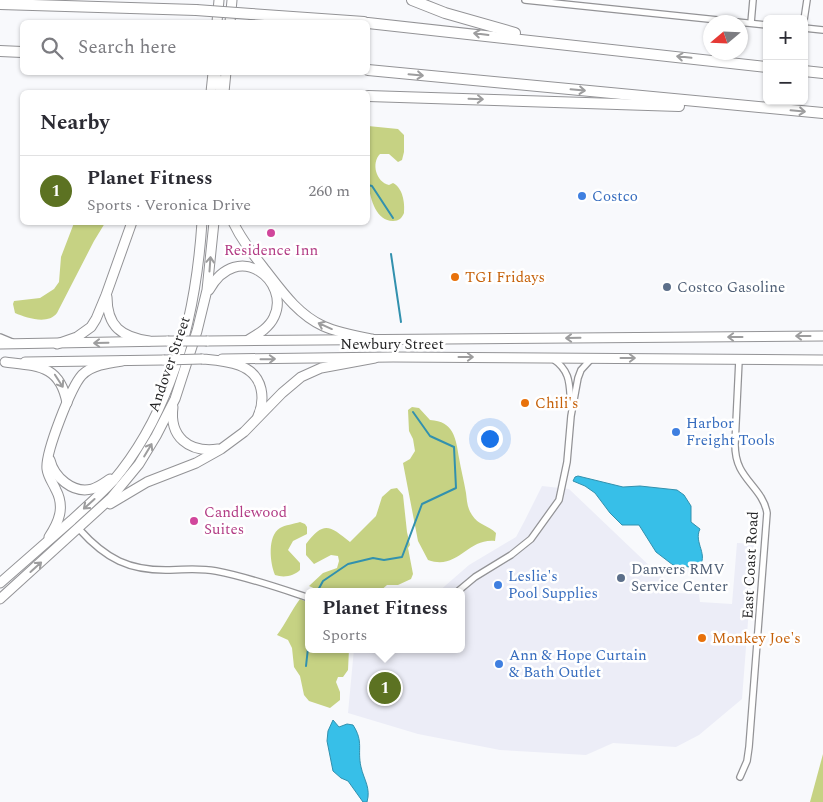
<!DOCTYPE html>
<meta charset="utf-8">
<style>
:root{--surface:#fff;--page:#f2f2f3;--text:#2b2b33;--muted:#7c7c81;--line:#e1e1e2;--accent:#5c7222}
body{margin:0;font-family:Spectral,serif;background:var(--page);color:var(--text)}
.controls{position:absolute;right:15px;top:15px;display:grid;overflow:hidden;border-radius:8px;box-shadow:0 1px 4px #0004}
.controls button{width:45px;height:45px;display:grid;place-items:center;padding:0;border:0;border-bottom:1px solid var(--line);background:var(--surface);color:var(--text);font:25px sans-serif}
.compass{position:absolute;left:703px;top:15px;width:45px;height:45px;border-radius:50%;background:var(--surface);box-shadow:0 1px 4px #0004;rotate:251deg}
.you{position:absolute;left:489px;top:438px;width:18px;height:18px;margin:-12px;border:4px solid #fff;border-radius:50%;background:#1a73e8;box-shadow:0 0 0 8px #1a73e833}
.badge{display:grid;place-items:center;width:32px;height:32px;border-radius:50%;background:var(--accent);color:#fff;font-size:16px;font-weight:700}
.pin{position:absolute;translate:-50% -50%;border:2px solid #fff;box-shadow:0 1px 5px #0006}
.popup{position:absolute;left:305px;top:588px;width:160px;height:65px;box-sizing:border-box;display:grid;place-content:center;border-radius:8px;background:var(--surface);filter:drop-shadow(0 1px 4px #0005);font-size:16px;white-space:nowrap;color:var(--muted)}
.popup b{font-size:19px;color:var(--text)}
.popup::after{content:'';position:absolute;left:50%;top:100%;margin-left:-10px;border:10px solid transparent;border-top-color:var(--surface)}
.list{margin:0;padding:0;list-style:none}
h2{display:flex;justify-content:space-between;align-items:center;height:65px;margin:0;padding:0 20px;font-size:21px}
h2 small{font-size:16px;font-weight:400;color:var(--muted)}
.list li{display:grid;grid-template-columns:32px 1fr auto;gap:15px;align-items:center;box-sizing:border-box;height:70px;padding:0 20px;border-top:1px solid var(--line)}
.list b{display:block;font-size:19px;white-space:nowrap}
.list p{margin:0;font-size:16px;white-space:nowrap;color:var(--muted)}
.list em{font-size:16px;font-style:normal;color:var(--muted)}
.icon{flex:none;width:28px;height:28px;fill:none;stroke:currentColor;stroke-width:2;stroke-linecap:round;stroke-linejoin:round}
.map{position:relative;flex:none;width:823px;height:802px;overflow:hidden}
.search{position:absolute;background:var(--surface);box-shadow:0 1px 4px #0004;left:20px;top:20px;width:350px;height:55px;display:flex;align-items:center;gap:12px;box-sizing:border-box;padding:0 18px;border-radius:8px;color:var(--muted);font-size:19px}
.panel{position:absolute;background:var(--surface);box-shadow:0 1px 4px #0004;left:20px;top:90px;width:350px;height:135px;border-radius:8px}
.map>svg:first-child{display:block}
.built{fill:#ecedf7}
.green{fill:#c6d283}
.water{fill:#37bfe8;stroke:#3291ae}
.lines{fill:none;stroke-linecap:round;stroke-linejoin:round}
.stream{stroke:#3291ae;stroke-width:2}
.minor-casing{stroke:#939396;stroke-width:8}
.primary-casing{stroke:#939396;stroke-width:11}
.trunk-casing{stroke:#939396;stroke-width:11}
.motorway-casing{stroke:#939396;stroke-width:12}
.minor{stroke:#fff;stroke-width:5.5}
.primary{stroke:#fff;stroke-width:9}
.trunk{stroke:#fff;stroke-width:9}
.motorway{stroke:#fff;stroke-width:10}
.primary-bridge-casing{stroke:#939396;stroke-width:11;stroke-linecap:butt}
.motorway-bridge-casing{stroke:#939396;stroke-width:12;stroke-linecap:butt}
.primary-bridge{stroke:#fff;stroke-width:9}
.motorway-bridge{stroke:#fff;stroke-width:10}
.oneway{stroke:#9d9d9e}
.shop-dot{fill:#3f7fe0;stroke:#fff;stroke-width:2}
.hotel-dot{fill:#d1479c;stroke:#fff;stroke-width:2}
.food-dot{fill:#e8710a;stroke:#fff;stroke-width:2}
.service-dot{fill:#5c6f8a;stroke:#fff;stroke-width:2}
.labels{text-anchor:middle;stroke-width:5;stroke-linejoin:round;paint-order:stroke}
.shop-label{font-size:15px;fill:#366cbe;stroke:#fff;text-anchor:start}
.hotel-label{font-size:15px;fill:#b23c85;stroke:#fff}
.food-label{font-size:15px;fill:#c56008;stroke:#fff;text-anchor:start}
.service-label{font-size:15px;fill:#4e5e75;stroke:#fff;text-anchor:start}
.street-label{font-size:15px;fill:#262627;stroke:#fff}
</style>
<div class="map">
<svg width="823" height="802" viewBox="0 0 823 802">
<rect width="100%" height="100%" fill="#f8f9fc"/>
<polygon class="built" points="542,486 569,489 678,593 699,594 700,602 732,604 737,543 754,544 742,699 699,735 676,747 613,743 586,755 500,750 418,734 348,713 354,649 461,649 461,592 438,592 469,565 516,537 524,522"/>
<g class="green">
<path d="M368,126L398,129L404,135V152L402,160L398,162L389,154H380C371,163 376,182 389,185L393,183C403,188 405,203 404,213C402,218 399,221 393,221C361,220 367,147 368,126Z"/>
<path d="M74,223H105L94,241L57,313C48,325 27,318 15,313L13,304L14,301L40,298L54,289L59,282L61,257Z"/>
<path d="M412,407L419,408L430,420C454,421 456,439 459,458C461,470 464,481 466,493C467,500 467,508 472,515C478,525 488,525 496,533L495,541C467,538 458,571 428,560L418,541L403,463L410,459L415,451L413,439L409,431L408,410Z"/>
<path d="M397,488L403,495L407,532L410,545L408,548L413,574L411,579L398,585H387L379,592H322L309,586L323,573L337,568L339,561L338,556L331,555L314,564L306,555V544C324,520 330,526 350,542L376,516L382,497L391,489Z"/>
<path d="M300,522L305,524L307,527V534L293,541L288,550L300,563V570C294,576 284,578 275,575C270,563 267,536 280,528C285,525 294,524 300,522Z"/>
<path d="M300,599L309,603V649H349L348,670L343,677H338L336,682L340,692V700L330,708L309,701L304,695L300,676L294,667L292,648L288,640L277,635C286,623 291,611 300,599Z"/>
<polygon points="823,754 823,802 810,802"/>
</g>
<g class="water">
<path d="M578,476L623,487L640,486L677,490L684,495L691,506V522L700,529C693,543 710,555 698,568L673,565L656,552L639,525H622L610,513L595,493L585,486L573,481L575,477Z"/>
<path d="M333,720L339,727L347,724L353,725C364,742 357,749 361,767C364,780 371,788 367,802H363L348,781L341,778L333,771L327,741L328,731Z"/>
</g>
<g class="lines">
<g class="stream">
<polyline points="368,185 372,186 393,218"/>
<polyline points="391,254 401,322"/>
<polyline points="317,592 323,581 348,564 373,558 384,560 402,557 422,504 456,488 454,447 430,436 413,412"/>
<polyline points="306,666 309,639"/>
</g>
<g class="minor-casing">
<g id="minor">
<polyline points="525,0 767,25"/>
<polyline points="804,20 807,0"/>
<polyline points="751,23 753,0"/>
<polyline points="804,28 823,30"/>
<polyline points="0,337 12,342"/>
<path d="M553,359C572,372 569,386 571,406"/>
<path d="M739,360L735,444C735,452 736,460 740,468C748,484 764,494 767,513L749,747L747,761L740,777"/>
<path d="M79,529C106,559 129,571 170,570C185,569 201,568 216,571C248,577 279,588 309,598"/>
<polyline points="457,592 475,577 511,555 531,539 559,500 567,462 571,416 578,378 581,370 592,358"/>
</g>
</g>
<g class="primary-casing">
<g id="primary">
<polyline points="207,341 823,336"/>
<polyline points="0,344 168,341"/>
<polyline points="222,359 393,357 823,360"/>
<polyline points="25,362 164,360"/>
</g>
</g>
<g class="trunk-casing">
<g id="trunk">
<polyline points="217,22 219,0"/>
<polyline points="230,22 232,0"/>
<polyline points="211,92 213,73"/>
<polyline points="224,92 226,72"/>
<path d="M233,222C241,239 252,253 263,267C281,290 297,314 323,326C339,333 356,336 372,339"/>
<path d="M209,290C238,238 291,282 274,317C269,328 258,334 248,340"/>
<path d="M107,297C107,327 122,337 149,341"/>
<polyline points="57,344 77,337 91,327 96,319 106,295 132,222"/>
<path d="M202,359C224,361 255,362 261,389C263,398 262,407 258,416"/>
<path d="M5,362C38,366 60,365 67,403"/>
<path d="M173,407C169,437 189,453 218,449"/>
<path d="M50,460C54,477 73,494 92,489C99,487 104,483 110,479"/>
<polyline points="110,504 147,482 196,463 221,449 244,432 282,393 301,377 321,368 375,358"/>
<path d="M49,537C59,522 65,507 56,490C53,483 48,477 47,469C45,453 71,387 82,375C92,365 108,363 122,361"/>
<path d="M0,583C24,562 48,541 72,520C86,507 100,495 113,481C173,410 196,313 202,222"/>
<polyline points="0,599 111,498 139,464 156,436 175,399 197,331 207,290 214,222"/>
</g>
</g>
<g class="motorway-casing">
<g id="motorway">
<polyline points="412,0 445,13 515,33"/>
<polyline points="0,4 196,10"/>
<polyline points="251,14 364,22"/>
<polyline points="368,23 767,67"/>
<polyline points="0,51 22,52"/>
<polyline points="368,70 823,113"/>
<polyline points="804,71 823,73"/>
<polyline points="215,72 217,83 223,92"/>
<polyline points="368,96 679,106"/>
</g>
</g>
<use href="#minor" class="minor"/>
<use href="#primary" class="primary"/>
<use href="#trunk" class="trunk"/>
<use href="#motorway" class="motorway"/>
<g class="primary-bridge-casing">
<g id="primary-bridge">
<polyline points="168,341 207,341"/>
<polyline points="164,360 202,359"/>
</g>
</g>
<g class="motorway-bridge-casing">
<polyline id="motorway-bridge" points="196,10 251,14"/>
</g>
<use href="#primary-bridge" class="primary-bridge"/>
<use href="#motorway-bridge" class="motorway-bridge"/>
</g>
<defs><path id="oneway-shaft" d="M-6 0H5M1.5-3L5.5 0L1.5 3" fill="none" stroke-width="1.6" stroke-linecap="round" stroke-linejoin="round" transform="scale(1.25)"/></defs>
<g class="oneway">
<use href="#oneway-shaft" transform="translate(481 34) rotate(-173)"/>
<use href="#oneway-shaft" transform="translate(684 57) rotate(-174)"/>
<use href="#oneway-shaft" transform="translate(416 75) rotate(5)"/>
<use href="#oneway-shaft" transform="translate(578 90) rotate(5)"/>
<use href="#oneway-shaft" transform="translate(476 99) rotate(2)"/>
<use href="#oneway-shaft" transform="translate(798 111) rotate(5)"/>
<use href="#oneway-shaft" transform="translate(210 264) rotate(-86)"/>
<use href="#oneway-shaft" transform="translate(325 326) rotate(-156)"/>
<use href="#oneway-shaft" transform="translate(803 336) rotate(180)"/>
<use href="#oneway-shaft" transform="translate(735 337) rotate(180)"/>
<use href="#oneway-shaft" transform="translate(573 338) rotate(179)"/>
<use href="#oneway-shaft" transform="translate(101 343) rotate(179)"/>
<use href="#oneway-shaft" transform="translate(466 357)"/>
<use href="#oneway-shaft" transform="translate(628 358)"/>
<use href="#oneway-shaft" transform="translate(268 359) rotate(-1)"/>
<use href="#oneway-shaft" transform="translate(59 381) rotate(57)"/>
<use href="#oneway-shaft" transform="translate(148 450) rotate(-59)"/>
<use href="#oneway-shaft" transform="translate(89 504) rotate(138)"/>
<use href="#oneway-shaft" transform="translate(36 567) rotate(-42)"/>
</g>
<g class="shop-dot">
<circle cx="582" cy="196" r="5"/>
<circle cx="676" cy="432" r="5"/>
<circle cx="498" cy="585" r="5"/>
<circle cx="499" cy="664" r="5"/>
</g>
<g class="hotel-dot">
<circle cx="271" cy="233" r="5"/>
<circle cx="194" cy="521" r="5"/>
</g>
<g class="food-dot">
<circle cx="455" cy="277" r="5"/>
<circle cx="525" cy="403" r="5"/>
<circle cx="702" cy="638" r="5"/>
</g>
<g class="service-dot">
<circle cx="667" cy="287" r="5"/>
<circle cx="621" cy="578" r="5"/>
</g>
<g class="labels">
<g class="shop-label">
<text x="592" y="201">Costco</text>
<text x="686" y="428">Harbor<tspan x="686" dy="17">Freight Tools</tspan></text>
<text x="508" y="581">Leslie's<tspan x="508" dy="17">Pool Supplies</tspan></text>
<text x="509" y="660">Ann &amp; Hope Curtain<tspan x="509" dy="17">&amp; Bath Outlet</tspan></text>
</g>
<g class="hotel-label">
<text x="271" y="255">Residence Inn</text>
<text x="204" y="517" text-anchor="start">Candlewood<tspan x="204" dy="17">Suites</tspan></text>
</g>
<g class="food-label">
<text x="465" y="282">TGI Fridays</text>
<text x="535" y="408">Chili's</text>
<text x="712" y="643">Monkey Joe's</text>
</g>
<g class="service-label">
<text x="677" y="292">Costco Gasoline</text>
<text x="631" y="574">Danvers RMV<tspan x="631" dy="17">Service Center</tspan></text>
</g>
<g class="street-label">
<text x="392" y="349">Newbury Street</text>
<text transform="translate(169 364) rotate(-71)" y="5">Andover Street</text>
<text transform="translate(750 565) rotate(-87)" y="5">East Coast Road</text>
</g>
</g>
</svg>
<div class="controls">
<button>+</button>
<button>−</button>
</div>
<svg class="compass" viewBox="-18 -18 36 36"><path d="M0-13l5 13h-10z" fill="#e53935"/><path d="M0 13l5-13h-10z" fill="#7c7c81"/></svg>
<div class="you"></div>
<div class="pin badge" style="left:385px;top:688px">1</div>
<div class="popup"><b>Planet Fitness</b>Sports</div>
<div class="search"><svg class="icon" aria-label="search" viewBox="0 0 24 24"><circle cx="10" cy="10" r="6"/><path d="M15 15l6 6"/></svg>Search here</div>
<section class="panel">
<h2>Nearby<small></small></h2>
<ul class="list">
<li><span class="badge">1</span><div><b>Planet Fitness</b><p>Sports · Veronica Drive</p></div><em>260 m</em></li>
</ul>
</section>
</div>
